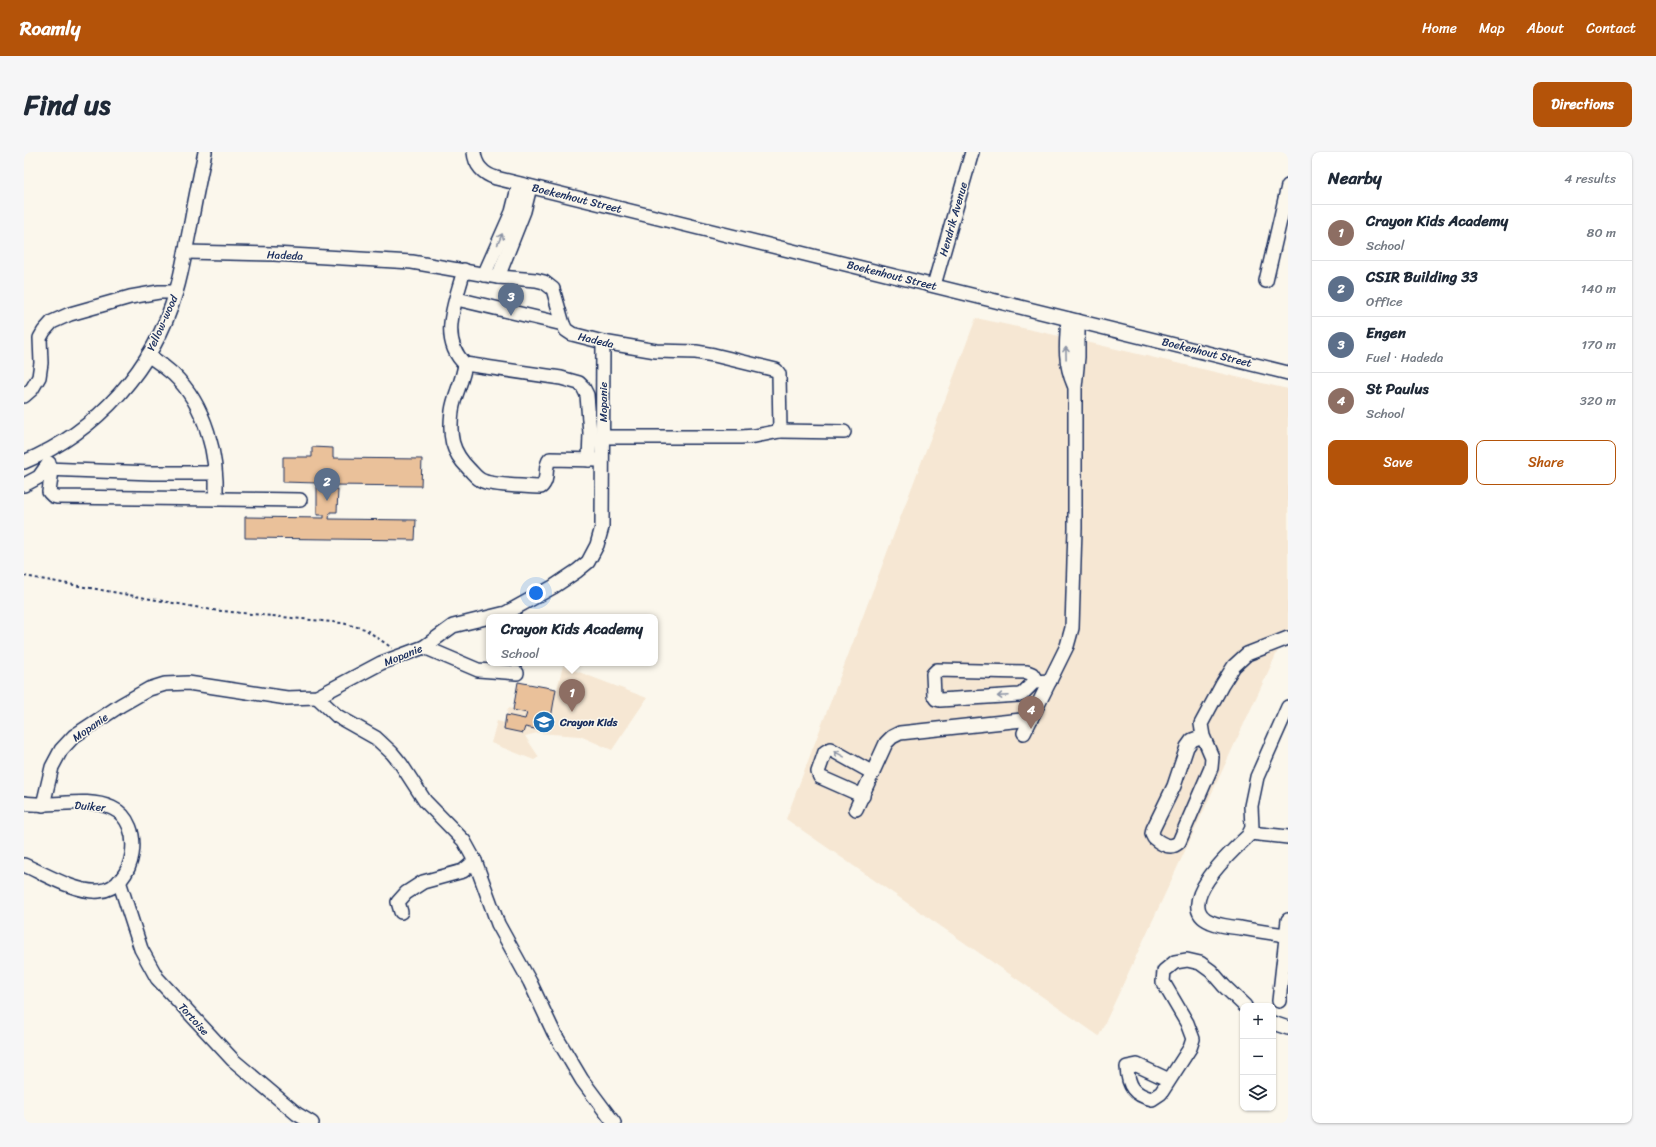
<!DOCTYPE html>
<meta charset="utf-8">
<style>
:root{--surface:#fff;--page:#f6f6f7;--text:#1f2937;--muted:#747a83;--line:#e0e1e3;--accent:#b45309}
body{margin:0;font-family:Sriracha,sans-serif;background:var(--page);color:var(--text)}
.controls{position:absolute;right:12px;bottom:12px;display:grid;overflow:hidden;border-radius:8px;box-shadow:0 1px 3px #0004}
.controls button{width:36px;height:36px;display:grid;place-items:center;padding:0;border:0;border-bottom:1px solid var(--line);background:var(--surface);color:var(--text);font:20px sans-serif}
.you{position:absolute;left:512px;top:441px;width:14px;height:14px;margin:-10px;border:3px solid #fff;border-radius:50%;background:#1a73e8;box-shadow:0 0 0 6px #1a73e833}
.badge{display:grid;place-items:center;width:26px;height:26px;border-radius:50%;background:var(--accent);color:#fff;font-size:13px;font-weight:700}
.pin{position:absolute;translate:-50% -33px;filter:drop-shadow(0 1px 2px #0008)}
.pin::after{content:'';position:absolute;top:21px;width:14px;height:12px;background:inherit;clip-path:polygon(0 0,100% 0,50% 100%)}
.popup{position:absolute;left:462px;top:462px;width:172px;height:52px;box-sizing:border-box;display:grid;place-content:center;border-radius:8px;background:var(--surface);filter:drop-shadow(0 1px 3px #0005);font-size:13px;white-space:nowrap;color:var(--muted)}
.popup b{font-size:15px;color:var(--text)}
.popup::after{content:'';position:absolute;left:50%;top:100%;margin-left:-8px;border:8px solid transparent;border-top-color:var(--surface)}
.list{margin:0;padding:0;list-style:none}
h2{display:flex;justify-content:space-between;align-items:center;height:52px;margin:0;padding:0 16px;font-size:17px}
h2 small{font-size:13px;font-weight:400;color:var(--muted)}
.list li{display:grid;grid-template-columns:26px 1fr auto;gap:12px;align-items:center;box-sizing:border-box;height:56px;padding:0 16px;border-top:1px solid var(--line)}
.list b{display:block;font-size:15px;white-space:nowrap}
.list p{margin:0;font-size:13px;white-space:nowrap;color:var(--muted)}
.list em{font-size:13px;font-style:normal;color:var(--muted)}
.actions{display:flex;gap:8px;padding:12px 16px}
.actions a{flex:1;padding:9px 0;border:1px solid var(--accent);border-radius:8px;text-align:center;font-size:14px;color:var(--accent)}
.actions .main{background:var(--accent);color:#fff}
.icon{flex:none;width:22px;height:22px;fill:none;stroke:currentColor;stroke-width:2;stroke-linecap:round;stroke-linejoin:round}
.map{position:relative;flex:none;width:1264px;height:971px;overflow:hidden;border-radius:8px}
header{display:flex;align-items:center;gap:24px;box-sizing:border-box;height:56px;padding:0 20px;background:var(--accent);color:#fff}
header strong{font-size:19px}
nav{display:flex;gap:22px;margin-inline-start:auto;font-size:14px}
.intro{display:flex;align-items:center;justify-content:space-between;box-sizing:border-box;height:96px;padding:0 24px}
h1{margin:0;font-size:28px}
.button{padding:10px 18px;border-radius:8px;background:var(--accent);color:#fff;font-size:14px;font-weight:700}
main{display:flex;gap:24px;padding:0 24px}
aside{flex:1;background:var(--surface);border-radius:8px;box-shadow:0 1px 3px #0004}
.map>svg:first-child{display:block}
.built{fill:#f6e7d3}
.building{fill:#eac19a;stroke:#1b2f5e}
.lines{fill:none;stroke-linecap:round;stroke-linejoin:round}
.minor-casing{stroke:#1b2f5e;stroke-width:16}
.path{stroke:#1b2f5e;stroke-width:2;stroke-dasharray:3 3;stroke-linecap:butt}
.minor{stroke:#fbf7ec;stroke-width:13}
.oneway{stroke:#8b93a5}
.labels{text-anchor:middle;stroke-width:3;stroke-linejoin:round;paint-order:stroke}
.street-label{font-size:11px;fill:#1b2f5e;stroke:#fbf7ec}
.poi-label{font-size:11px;font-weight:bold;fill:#1b2f5e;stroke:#fbf7ec;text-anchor:start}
</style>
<header>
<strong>Roamly</strong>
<nav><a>Home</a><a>Map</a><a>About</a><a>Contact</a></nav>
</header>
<div class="intro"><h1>Find us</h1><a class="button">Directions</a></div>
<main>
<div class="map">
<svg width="1264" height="971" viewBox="0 0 1264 971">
<rect width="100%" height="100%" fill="#fbf7ec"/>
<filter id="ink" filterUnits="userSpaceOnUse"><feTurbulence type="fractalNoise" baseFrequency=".025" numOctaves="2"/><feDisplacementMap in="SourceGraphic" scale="8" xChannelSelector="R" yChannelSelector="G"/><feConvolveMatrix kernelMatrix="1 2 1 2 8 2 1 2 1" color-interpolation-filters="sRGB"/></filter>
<g filter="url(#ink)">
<g class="built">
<polygon points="952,166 1054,188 1264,237 1264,477 1075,884 762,667"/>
<polygon points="539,514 623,546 588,598 556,584 513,581 501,584 515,605 510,608 467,591 473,569 481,571 484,556 489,557 494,530 533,537"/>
</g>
<g class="building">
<polygon points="288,295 309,296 309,306 398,307 397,334 307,333 307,337 314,337 313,360 306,360 305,367 392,368 391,388 221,386 221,365 300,366 300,363 293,363 293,331 259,330 259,305 288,305"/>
<polygon points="494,530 532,537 527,566 519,565 516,578 501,575 499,581 480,577 482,563 501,567 503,561 489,558"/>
</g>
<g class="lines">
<g class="minor-casing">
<g id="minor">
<path d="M450,0C451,13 459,22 472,26L1264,221"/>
<polyline points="162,100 250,102 388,110 474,125 512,128 520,130 529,137 539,172 542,178 548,182 579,190 632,199 672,200 690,203 752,218 755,222 756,279 731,284 717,285 579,285"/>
<path d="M440,118C432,149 414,187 441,212L537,226L555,231L559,235L563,243L566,281L565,308"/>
<polyline points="460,123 488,60 495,32"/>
<polyline points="474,125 500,59 506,35"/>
<polyline points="1242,129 1264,34"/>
<polyline points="910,133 948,0"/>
<polyline points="433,147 539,172"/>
<path d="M1044,167C1042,192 1040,210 1050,233"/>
<path d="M124,203C133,209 141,215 149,222C182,253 194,304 192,347"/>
<path d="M441,212C439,229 430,243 428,259C425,284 427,299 445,317C450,322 453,327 459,329C470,334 503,334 517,335C526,327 519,315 526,307L574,308"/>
<polyline points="0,244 8,237 15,225 17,211 16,186 20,179 28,170 46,162 106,145 135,140 152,140"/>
<polyline points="756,279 820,280"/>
<path d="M0,310C74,279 130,216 152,140C159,117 162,94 167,71C171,48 176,24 181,0"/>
<polyline points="21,317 128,321 191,321"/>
<polyline points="28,318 25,340 29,344 33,345 276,348"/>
<polyline points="0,333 15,325 25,311"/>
<polyline points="400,495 454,518 493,521"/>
<polyline points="1013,530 1008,522 1003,520 913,518 909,522 910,544 912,547 916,548 995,543 998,542 1010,530 1026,529"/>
<polyline points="293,545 313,564 352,586 368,601 377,612 401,649 440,689 451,709 474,772 506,830 530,881 558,928 590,971"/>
<polyline points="1000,581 1043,494 1048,476 1051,376 1051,235 1054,205 1054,169"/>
<path d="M1179,584L1168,588L1163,595L1150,634L1129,677L1128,682L1130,686C1137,692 1147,698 1155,690L1187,616L1188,605L1179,584L1177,572L1198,533L1210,514L1223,502L1264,486"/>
<polyline points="839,644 796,625 794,620 801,600 806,597 849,621"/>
<path d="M0,651C28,656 61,644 88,656C122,671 112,736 75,739C52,741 21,722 0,713"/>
<polyline points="19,653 28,615 37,598 50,584 97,553 125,537 141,532 164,531 263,546 293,545 357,511 400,495 429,474 482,461 529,435 553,419 564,410 573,393 578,375 579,190"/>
<polyline points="832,657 862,591 868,585 876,581 1007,567"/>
<polyline points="1226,681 1264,685"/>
<polyline points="95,729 117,797 133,826 209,908 273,962 288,971"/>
<polyline points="377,760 374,750 382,741 399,730 439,719 451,709"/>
<path d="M1262,783C1247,781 1232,779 1217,776C1207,775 1196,774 1187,770C1147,754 1209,698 1224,684L1228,676L1227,654L1233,625L1264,555"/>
<polyline points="1255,849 1264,768"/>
<polyline points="1249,871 1264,876"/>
<path d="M1145,928L1113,913L1103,915C1104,934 1110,943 1128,947L1137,941L1166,896L1169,887L1163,871L1139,830L1140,819L1151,810L1163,808L1176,811L1187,819L1200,834L1221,854"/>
</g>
</g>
<polyline class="path" points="0,424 188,458 318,471 341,477 368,496"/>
<use href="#minor" class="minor"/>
</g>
<defs><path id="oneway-shaft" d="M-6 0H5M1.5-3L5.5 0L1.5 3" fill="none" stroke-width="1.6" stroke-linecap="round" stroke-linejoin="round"/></defs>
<g class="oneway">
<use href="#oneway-shaft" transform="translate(476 87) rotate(-66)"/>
<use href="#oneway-shaft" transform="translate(1042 201) rotate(-91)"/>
<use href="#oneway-shaft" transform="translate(979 544) rotate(177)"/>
<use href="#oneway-shaft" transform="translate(815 602) rotate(-151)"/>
</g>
</g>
<defs>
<g id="school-disc" transform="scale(1.15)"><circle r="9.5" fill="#1f6fb2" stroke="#fbf7ec"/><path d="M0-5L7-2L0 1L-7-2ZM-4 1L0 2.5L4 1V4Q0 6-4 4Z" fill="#fff"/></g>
</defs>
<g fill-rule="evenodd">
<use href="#school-disc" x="520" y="570"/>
</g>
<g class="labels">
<g class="street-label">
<text transform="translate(553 46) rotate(14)" y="4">Boekenhout Street</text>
<text transform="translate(929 67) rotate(-74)" y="4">Hendrik Avenue</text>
<text transform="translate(261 103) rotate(2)" y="4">Hadeda</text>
<text transform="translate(868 123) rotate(14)" y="4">Boekenhout Street</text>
<text transform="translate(138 171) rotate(-66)" y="4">Yellow-wood</text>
<text transform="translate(572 188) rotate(13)" y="4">Hadeda</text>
<text transform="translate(1183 200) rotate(14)" y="4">Boekenhout Street</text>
<text transform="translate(579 250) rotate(-90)" y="4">Mopanie</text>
<text transform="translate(379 503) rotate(-22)" y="4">Mopanie</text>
<text transform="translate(66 575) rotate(-35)" y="4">Mopanie</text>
<text transform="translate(66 654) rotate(5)" y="4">Duiker</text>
<text transform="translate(170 867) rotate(48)" y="4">Tortoise</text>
</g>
<g class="poi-label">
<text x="536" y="574">Crayon Kids</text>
</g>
</g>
</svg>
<div class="controls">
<button>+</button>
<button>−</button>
<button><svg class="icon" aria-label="layers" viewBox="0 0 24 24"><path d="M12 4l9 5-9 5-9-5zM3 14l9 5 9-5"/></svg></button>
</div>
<div class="you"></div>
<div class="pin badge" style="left:548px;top:560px;background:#8d6e63">1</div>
<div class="popup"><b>Crayon Kids Academy</b>School</div>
<div class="pin badge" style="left:303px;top:349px;background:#5c6f8a">2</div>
<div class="pin badge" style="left:487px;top:164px;background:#5c6f8a">3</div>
<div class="pin badge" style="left:1007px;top:577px;background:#8d6e63">4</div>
</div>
<aside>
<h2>Nearby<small>4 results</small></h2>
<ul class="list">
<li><span class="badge" style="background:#8d6e63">1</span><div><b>Crayon Kids Academy</b><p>School</p></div><em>80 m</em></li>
<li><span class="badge" style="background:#5c6f8a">2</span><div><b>CSIR Building 33</b><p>Office</p></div><em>140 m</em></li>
<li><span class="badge" style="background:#5c6f8a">3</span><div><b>Engen</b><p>Fuel · Hadeda</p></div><em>170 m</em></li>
<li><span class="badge" style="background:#8d6e63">4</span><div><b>St Paulus</b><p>School</p></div><em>320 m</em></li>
</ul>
<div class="actions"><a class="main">Save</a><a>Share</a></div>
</aside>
</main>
